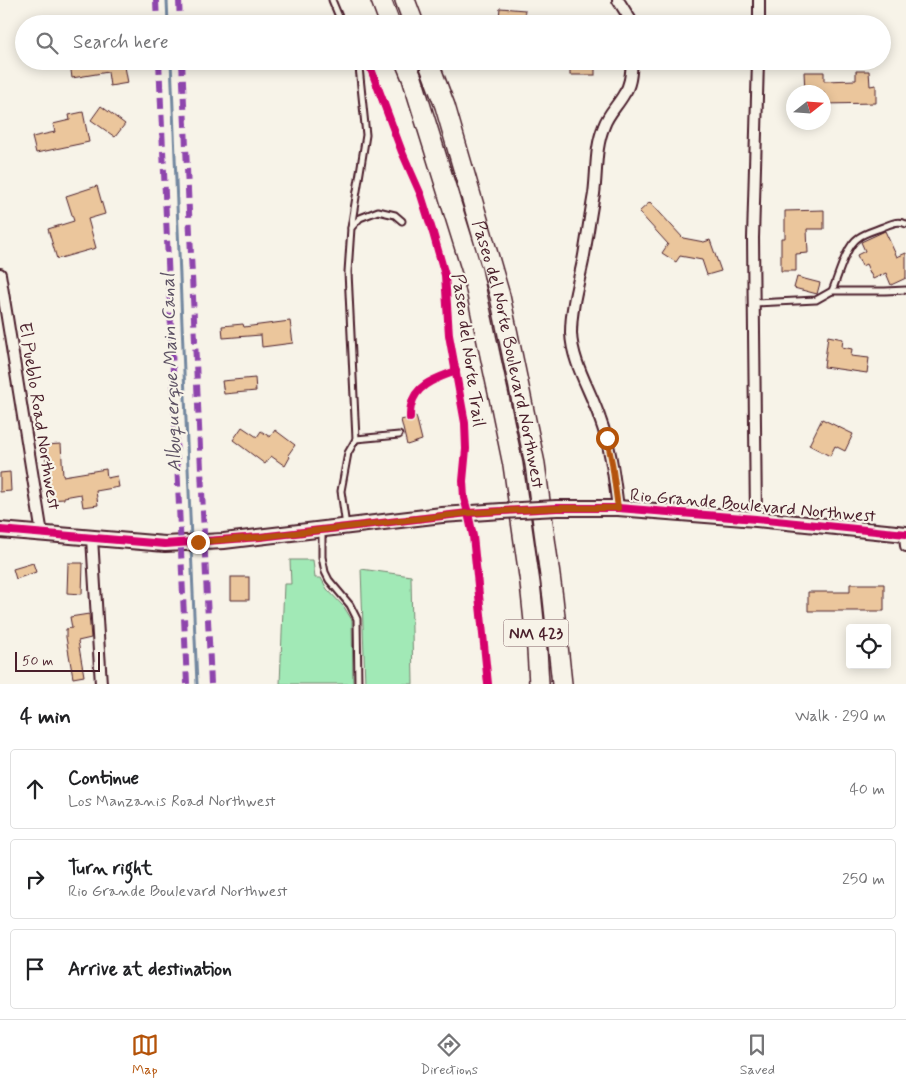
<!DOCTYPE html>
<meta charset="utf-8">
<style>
:root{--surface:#fff;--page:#f6f6f6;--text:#202124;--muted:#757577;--line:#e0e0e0;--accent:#b45309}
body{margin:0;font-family:Mynerve,sans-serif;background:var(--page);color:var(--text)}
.controls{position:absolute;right:15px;bottom:15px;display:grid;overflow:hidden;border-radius:5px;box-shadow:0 2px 12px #0003}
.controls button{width:45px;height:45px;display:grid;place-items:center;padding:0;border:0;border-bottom:1px solid var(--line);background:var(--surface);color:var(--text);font:25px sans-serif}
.compass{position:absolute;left:786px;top:85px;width:45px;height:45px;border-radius:50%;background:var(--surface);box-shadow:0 2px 12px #0003;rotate:73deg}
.scale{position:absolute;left:15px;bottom:12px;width:85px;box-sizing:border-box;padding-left:5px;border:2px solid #4a1f2b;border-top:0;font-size:14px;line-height:18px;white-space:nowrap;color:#4a1f2b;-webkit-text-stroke:4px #f7f3e8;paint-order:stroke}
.stop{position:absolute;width:15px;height:15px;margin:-11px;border:4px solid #b45309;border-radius:50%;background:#fff}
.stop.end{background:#b45309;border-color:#fff;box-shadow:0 1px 5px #0008}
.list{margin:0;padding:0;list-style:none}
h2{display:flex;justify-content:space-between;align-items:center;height:65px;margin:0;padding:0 20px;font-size:21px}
h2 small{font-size:16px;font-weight:400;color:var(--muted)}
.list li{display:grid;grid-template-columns:32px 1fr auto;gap:15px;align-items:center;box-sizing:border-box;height:80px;margin:0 10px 10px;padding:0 10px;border:1px solid var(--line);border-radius:5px}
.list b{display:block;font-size:19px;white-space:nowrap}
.list p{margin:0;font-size:16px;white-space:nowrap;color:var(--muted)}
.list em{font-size:16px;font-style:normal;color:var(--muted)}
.icon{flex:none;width:28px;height:28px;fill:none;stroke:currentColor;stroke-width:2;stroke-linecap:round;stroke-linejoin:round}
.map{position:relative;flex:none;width:906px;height:684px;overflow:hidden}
.search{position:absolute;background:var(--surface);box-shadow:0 2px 12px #0003;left:15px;right:15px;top:15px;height:55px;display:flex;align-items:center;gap:12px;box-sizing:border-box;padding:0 18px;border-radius:28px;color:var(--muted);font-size:19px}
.sheet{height:335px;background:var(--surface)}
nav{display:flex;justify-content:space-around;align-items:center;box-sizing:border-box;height:70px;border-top:1px solid var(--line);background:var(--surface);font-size:14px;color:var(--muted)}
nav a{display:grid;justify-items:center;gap:2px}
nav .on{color:var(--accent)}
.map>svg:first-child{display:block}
.green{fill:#a1e9b6;stroke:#768470}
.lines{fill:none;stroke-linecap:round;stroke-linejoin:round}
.stream{stroke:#72879f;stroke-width:3}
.building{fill:#ebc69c;stroke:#4a1f2b}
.lane-casing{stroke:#4a1f2b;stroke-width:9}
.street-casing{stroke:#4a1f2b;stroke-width:14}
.secondary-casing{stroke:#4a1f2b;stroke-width:18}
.highway-casing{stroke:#4a1f2b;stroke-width:22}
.lane{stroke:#f7f3e8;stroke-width:5}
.street{stroke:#f7f3e8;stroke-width:10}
.secondary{stroke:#f7f3e8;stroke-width:14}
.highway{stroke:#f7f3e8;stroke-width:19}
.secondary-bridge-casing{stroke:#4a1f2b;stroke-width:18;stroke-linecap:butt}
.secondary-bridge{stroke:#f7f3e8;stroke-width:14}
.quiet{stroke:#8e44ad;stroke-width:6;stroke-dasharray:12 6;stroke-linecap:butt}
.cycleway-casing{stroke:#f7f3e8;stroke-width:11}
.cycleway{stroke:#d6006c;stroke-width:8}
.route{stroke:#b45309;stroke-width:6}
.labels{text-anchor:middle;stroke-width:4.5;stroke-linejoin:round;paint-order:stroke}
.shield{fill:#f7f3e8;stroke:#7e5f64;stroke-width:1}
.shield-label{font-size:16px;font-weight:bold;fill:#4a1f2b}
.street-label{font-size:18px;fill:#4a1f2b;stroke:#f7f3e8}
.water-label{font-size:19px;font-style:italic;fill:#5e5365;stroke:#f7f3e8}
</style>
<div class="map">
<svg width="906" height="684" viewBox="0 0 906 684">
<rect width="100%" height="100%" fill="#f7f3e8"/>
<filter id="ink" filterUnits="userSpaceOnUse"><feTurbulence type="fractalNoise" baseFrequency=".02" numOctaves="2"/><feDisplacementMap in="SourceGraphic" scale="10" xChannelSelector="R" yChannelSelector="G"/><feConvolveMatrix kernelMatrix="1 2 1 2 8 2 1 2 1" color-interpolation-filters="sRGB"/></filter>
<g filter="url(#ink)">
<g class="green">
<polygon points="290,560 313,560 315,578 321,578 327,589 344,607 352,620 353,684 280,684 284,584 291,584"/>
<polygon points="361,569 411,576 413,684 365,684"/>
</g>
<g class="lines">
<g class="stream">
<polyline points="167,0 168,24"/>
<polyline points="171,61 191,539"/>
<polyline points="191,547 197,684"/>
</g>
</g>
<g class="building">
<polygon points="500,8 525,10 524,20 499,17"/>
<polygon points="74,61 124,61 128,83 110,86 108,72 72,78 70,63 74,63"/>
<rect x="570" y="61" width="25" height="14"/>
<polygon points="856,71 869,71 870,86 876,85 876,103 824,104 824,92 805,92 804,72 824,72 824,81 856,80"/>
<polygon points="101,106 125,124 115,137 91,120"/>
<polygon points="83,112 89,142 36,153 32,137 55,132 53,124 70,120 69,115"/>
<polygon points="97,186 105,214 88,219 96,248 57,259 48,229 74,221 66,196"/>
<polygon points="650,202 683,238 704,242 710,240 721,271 707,275 702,260 680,256 676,262 662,253 668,244 639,212"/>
<polygon points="824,210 824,229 807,229 808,253 796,254 796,271 781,271 781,238 785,238 785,211"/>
<polygon points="885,231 897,257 906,253 906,278 891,285 886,273 873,279 866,264 862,266 857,255 865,251 861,242"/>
<polygon points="797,277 820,283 817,294 794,288"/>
<polygon points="290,321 293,343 262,347 261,335 223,338 222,326 243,324 244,327"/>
<polygon points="828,336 843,339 842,347 852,349 851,356 869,358 867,373 824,367"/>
<polygon points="255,378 256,391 224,394 222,381"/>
<polygon points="416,416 422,440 407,445 401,420"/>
<polygon points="822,419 853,434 845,451 835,446 830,456 809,445"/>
<polygon points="242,427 257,437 261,431 270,437 275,430 295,445 288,455 290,457 285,466 271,456 265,464 233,440"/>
<polygon points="61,444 63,476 106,469 107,478 117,476 119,487 96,491 98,505 83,507 81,494 64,497 64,499 48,500 45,445"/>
<polygon points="10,472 11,491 0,492 0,473"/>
<polygon points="33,563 36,572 16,579 13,569"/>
<polygon points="68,563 83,563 82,594 67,593"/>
<rect x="231" y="577" width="18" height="23"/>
<polygon points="850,584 884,584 884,611 808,611 808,592 850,592"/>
<polygon points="89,614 91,638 78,641 84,676 73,678 66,637 66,629 72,628 70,617"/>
</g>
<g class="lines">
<g class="lane-casing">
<g id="lane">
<polyline points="332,0 342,24"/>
<polyline points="351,228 366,135 359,67 357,61"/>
<path d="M832,291C838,277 846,246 858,238C864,233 876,230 883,227C891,224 898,220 906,224"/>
<polyline points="754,303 816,300 832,291 885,291 906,290"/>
<polyline points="356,439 399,435"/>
<polyline points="346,526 341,491 348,453 356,439 348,272 351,228 360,218 378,211 395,215 402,221"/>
<polyline points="322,530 322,557 325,572 329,580 350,605 357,619 358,684"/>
</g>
</g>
<g class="street-casing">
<g id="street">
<polyline points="618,0 630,19 632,24"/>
<polyline points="759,24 759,0"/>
<polyline points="0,274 42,534"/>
<path d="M618,508C614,477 611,448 600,419C591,391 572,363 571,333C571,308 578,285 583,261C587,239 590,216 594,194C597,171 595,147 604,126C608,114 618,105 624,94C631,85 631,72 632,61"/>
<polyline points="756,519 753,238 758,61"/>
<polyline points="905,534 906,546"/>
<polyline points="92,538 101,684"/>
</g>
</g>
<g class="secondary-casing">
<g id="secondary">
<polyline points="557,508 618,508 756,519 906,534"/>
<polyline points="0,530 165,544 224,541 442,515 502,511"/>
</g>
</g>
<g class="highway-casing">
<g id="highway">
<polyline points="381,0 390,24"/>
<polyline points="405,0 414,24"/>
<polyline points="405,61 412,78 472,271 499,397 513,465 530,583 537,650 539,684"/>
<path id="s1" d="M428,61L445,106L500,296L535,464L553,598L562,684"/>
</g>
</g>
<use href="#lane" class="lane"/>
<use href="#street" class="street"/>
<use href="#secondary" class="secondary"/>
<use href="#highway" class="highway"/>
<g class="secondary-bridge-casing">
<polyline id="secondary-bridge" points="502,511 557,508"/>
</g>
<use href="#secondary-bridge" class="secondary-bridge"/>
<g class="quiet">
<polyline points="156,0 157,24"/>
<polyline points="179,0 180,24"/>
<polyline points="159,61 187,684"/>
<polyline points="182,61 211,684"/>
</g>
<g class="cycleway-casing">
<g id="cycleway">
<polyline points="368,61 402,152 421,195 433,233 445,275 449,335 465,423 466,449 463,481 464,498 468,513 473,536 488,684"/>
<path d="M410,418C410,414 410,410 411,406C415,384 438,378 456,371"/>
<polyline points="0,530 165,544 260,537 468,513 557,508 618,508 756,519 906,534"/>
</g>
</g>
<use href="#cycleway" class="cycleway"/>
</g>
</g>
<g class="lines" filter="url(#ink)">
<polyline class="route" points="198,542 260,537 468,513 557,508 618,508 612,463 607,438"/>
</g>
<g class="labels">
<rect class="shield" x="503.5" y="619.5" width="65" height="27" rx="4"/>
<g class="shield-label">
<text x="536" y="639">NM 423</text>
</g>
<g class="street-label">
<text transform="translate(469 350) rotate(82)" y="6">Paseo del Norte Trail</text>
<text dy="6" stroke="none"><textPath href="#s1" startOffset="305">Paseo del Norte Boulevard Northwest</textPath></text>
<text transform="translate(40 416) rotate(81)" y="6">El Pueblo Road Northwest</text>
<text transform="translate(753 505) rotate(5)" y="6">Rio Grande Boulevard Northwest</text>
</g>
<g class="water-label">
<text transform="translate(170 373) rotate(-92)" y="7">Albuquerque Main Canal</text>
</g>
</g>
</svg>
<div class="controls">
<button><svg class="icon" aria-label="locate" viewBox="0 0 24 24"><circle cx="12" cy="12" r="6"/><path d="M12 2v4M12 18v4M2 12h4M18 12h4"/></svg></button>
</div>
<svg class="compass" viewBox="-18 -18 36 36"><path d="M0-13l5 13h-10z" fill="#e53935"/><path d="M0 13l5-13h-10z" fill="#757577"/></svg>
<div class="scale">50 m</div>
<div class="stop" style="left:607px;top:438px"></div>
<div class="stop end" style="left:198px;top:542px"></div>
<div class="search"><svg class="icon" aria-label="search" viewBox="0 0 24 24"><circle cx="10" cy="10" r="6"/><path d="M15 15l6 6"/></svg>Search here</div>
</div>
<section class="sheet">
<h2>4 min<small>Walk · 290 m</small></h2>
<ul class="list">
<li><svg class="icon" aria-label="ahead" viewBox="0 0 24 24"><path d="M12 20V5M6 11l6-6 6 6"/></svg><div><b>Continue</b><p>Los Manzanis Road Northwest</p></div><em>40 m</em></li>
<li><svg class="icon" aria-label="right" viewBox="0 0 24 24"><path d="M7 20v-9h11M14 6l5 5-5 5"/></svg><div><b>Turn right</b><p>Rio Grande Boulevard Northwest</p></div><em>250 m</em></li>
<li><svg class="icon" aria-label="arrive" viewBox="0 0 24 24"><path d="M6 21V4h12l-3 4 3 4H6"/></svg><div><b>Arrive at destination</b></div></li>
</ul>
</section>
<nav>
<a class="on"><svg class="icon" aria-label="map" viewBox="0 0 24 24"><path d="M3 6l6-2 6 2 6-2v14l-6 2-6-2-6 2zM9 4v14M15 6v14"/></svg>Map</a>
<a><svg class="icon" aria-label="directions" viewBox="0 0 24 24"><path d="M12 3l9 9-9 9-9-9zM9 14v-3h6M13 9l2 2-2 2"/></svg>Directions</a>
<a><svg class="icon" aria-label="saved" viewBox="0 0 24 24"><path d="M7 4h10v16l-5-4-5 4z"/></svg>Saved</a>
</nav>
